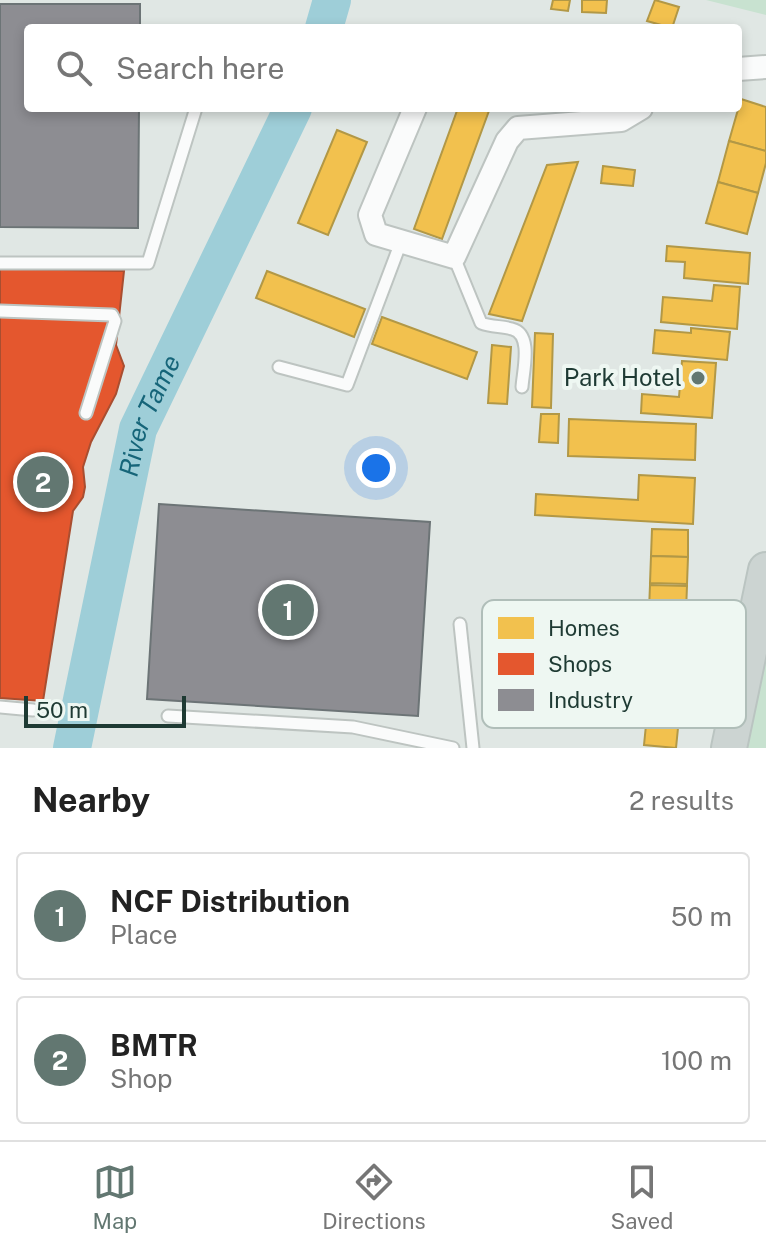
<!DOCTYPE html>
<style>
:root{--surface:#fff;--page:#f6f6f6;--text:#222;--muted:#767676;--line:#e0e0e0;--accent:#627771}
body{margin:0;font-family:"Public Sans",sans-serif;background:var(--page);color:var(--text)}
.scale{position:absolute;left:24px;bottom:20px;width:162px;box-sizing:border-box;padding-left:8px;border:4px solid #1e3a33;border-top:0;font-size:22px;line-height:28px;white-space:nowrap;color:#1e3a33;-webkit-text-stroke:6px #eef7f2;paint-order:stroke}
.you{position:absolute;left:376px;top:468px;width:28px;height:28px;margin:-20px;border:6px solid #fff;border-radius:50%;background:#1a73e8;box-shadow:0 0 0 12px #1a73e833}
.badge{display:grid;place-items:center;width:52px;height:52px;border-radius:50%;background:var(--accent);color:#fff;font-size:26px;font-weight:700}
.pin{position:absolute;translate:-50% -50%;border:4px solid #fff;box-shadow:0 2px 8px #0006}
.list{margin:0;padding:0;list-style:none}
h2{display:flex;justify-content:space-between;align-items:center;height:104px;margin:0;padding:0 32px;font-size:34px}
h2 small{font-size:26px;font-weight:400;color:var(--muted)}
.list li{display:grid;grid-template-columns:52px 1fr auto;gap:24px;align-items:center;box-sizing:border-box;height:128px;margin:0 16px 16px;padding:0 16px;border:2px solid var(--line);border-radius:8px}
.list b{display:block;font-size:30px;white-space:nowrap}
.list p{margin:0;font-size:26px;white-space:nowrap;color:var(--muted)}
.list em{font-size:26px;font-style:normal;color:var(--muted)}
.icon{flex:none;width:44px;height:44px;fill:none;stroke:currentColor;stroke-width:2;stroke-linecap:round;stroke-linejoin:round}
.map{position:relative;flex:none;width:766px;height:748px;overflow:hidden}
.search{position:absolute;background:var(--surface);box-shadow:0 4px 12px #0003;left:24px;right:24px;top:24px;height:88px;display:flex;align-items:center;gap:20px;box-sizing:border-box;padding:0 28px;border-radius:8px;color:var(--muted);font-size:30px}
.sheet{height:392px;background:var(--surface)}
nav{display:flex;justify-content:space-around;align-items:center;box-sizing:border-box;height:112px;border-top:2px solid var(--line);background:var(--surface);font-size:22px;color:var(--muted)}
nav a{display:grid;justify-items:center;gap:4px}
nav .on{color:var(--accent)}
.map>svg:first-child{display:block}
.green{fill:#c8e2d0}
.homes{fill:#f2c14e;stroke:#b29846;stroke-width:2}
.shops{fill:#e4572e;stroke:#a94e30;stroke-width:2}
.industry{fill:#8d8d92;stroke:#6c7476;stroke-width:2}
.lines{fill:none;stroke-linecap:round;stroke-linejoin:round}
.river{stroke:#9eced8;stroke-width:38}
.service-casing{stroke:#bdc4c1;stroke-width:15}
.minor-casing{stroke:#bdc4c1;stroke-width:26}
.primary-casing{stroke:#bac4c1;stroke-width:38}
.service{stroke:#fafbfb;stroke-width:11}
.minor{stroke:#fafbfb;stroke-width:22}
.primary{stroke:#ccd4d2;stroke-width:34}
.poi-dot{fill:#627771;stroke:#eef7f2;stroke-width:3}
.labels{text-anchor:middle;stroke-width:8;stroke-linejoin:round;paint-order:stroke}
.poi-label{font-size:24px;fill:#1e3a33;stroke:#eef7f2;text-anchor:end}
.water-label{font-size:26px;font-style:italic;fill:#166579;stroke:#eef7f2}
.key{fill:#eef7f2;stroke:#b0beb9;stroke-width:2}
.key-label{font-size:22px;fill:#1e3a33}
</style>
<div class="map">
<svg width="766" height="748" viewBox="0 0 766 748">
<rect width="100%" height="100%" fill="#e0e7e4"/>
<g class="green">
<polygon points="706,0 766,0 766,15"/>
<polygon points="766,622 766,748 743,748"/>
</g>
<g class="homes">
<polygon points="553,0 570,0 568,11 551,9"/>
<polygon points="582,0 607,0 606,13 582,12"/>
<polygon points="655,0 679,7 672,28 647,21"/>
<polygon points="741,99 766,107 766,151 729,141"/>
<polygon points="458,108 490,108 442,239 414,229"/>
<polygon points="337,130 367,142 328,235 298,223"/>
<polygon points="729,141 766,151 766,163 758,193 718,182"/>
<polygon points="578,162 522,321 489,314 547,165"/>
<polygon points="603,166 635,170 633,186 601,183"/>
<polygon points="718,182 758,193 747,234 706,223"/>
<polygon points="667,246 750,253 748,284 684,278 685,262 666,261"/>
<polygon points="267,271 365,309 354,337 256,298"/>
<polygon points="714,285 740,287 737,329 661,322 663,297 712,301"/>
<polygon points="382,317 477,352 467,379 372,344"/>
<polygon points="691,328 730,332 727,360 653,353 655,330 691,333"/>
<polygon points="535,333 553,334 551,408 532,407"/>
<polygon points="492,345 511,347 507,404 488,403"/>
<polygon points="682,361 716,363 712,418 641,413 642,394 679,397"/>
<polygon points="541,414 559,414 558,443 539,442"/>
<polygon points="569,419 696,424 695,460 568,456"/>
<polygon points="639,475 695,478 693,524 535,515 536,494 638,500"/>
<polygon points="652,529 688,530 688,557 651,556"/>
<polygon points="651,556 688,557 687,584 650,583"/>
<polygon points="650,585 687,586 686,611 649,610"/>
<polygon points="647,715 679,718 676,748 644,745"/>
</g>
<polygon class="shops" points="0,269 124,271 116,345 124,366 116,394 91,442 83,467 85,487 83,497 73,511 43,701 0,698"/>
<g class="industry">
<polygon points="0,4 140,4 140,28 28,28 28,108 139,108 138,228 0,227"/>
<polygon points="159,504 430,522 418,716 147,699"/>
</g>
<g class="lines">
<g class="river">
<polyline points="324,28 332,0"/>
<path id="s1" d="M72,748L138,429L293,108"/>
</g>
<g class="service-casing">
<g id="service">
<path d="M454,257L481,323C491,327 502,326 512,329C533,334 523,371 522,387"/>
<polyline points="0,263 148,263 196,108"/>
<polyline points="0,311 112,315 115,321 86,413"/>
<polyline points="279,367 347,385 401,242"/>
<polyline points="460,624 473,748"/>
<polyline points="0,707 33,710"/>
<polyline points="168,716 353,727 453,748"/>
</g>
</g>
<g class="minor-casing">
<g id="minor">
<polyline points="738,69 766,67"/>
<polyline points="415,108 370,215 376,234 454,257 507,141 518,128 621,120 641,108"/>
</g>
</g>
<g class="primary-casing">
<polyline id="primary" points="729,748 766,570"/>
</g>
<use href="#service" class="service"/>
<use href="#minor" class="minor"/>
<use href="#primary" class="primary"/>
</g>
<circle class="poi-dot" cx="698" cy="378" r="8"/>
<g class="labels">
<g class="poi-label">
<text x="682" y="386">Park Hotel</text>
</g>
<g class="water-label">
<text dy="9" stroke="none"><textPath href="#s1" startOffset="342">River Tame</textPath></text>
</g>
</g>
<rect x="482" y="600" width="264" height="128" rx="12" class="key"/>
<rect x="498" y="617" width="36" height="22" fill="#f2c14e"/>
<rect x="498" y="653" width="36" height="22" fill="#e4572e"/>
<rect x="498" y="689" width="36" height="22" fill="#8d8d92"/>
<g class="key-label">
<text x="548" y="636">Homes</text>
<text x="548" y="672">Shops</text>
<text x="548" y="708">Industry</text>
</g>
</svg>
<div class="scale">50 m</div>
<div class="you"></div>
<div class="pin badge" style="left:288px;top:610px">1</div>
<div class="pin badge" style="left:43px;top:482px">2</div>
<div class="search"><svg class="icon" aria-label="search" viewBox="0 0 24 24"><circle cx="10" cy="10" r="6"/><path d="M15 15l6 6"/></svg>Search here</div>
</div>
<section class="sheet">
<h2>Nearby<small>2 results</small></h2>
<ul class="list">
<li><span class="badge">1</span><div><b>NCF Distribution</b><p>Place</p></div><em>50 m</em></li>
<li><span class="badge">2</span><div><b>BMTR</b><p>Shop</p></div><em>100 m</em></li>
</ul>
</section>
<nav>
<a class="on"><svg class="icon" aria-label="map" viewBox="0 0 24 24"><path d="M3 6l6-2 6 2 6-2v14l-6 2-6-2-6 2zM9 4v14M15 6v14"/></svg>Map</a>
<a><svg class="icon" aria-label="directions" viewBox="0 0 24 24"><path d="M12 3l9 9-9 9-9-9zM9 14v-3h6M13 9l2 2-2 2"/></svg>Directions</a>
<a><svg class="icon" aria-label="saved" viewBox="0 0 24 24"><path d="M7 4h10v16l-5-4-5 4z"/></svg>Saved</a>
</nav>
